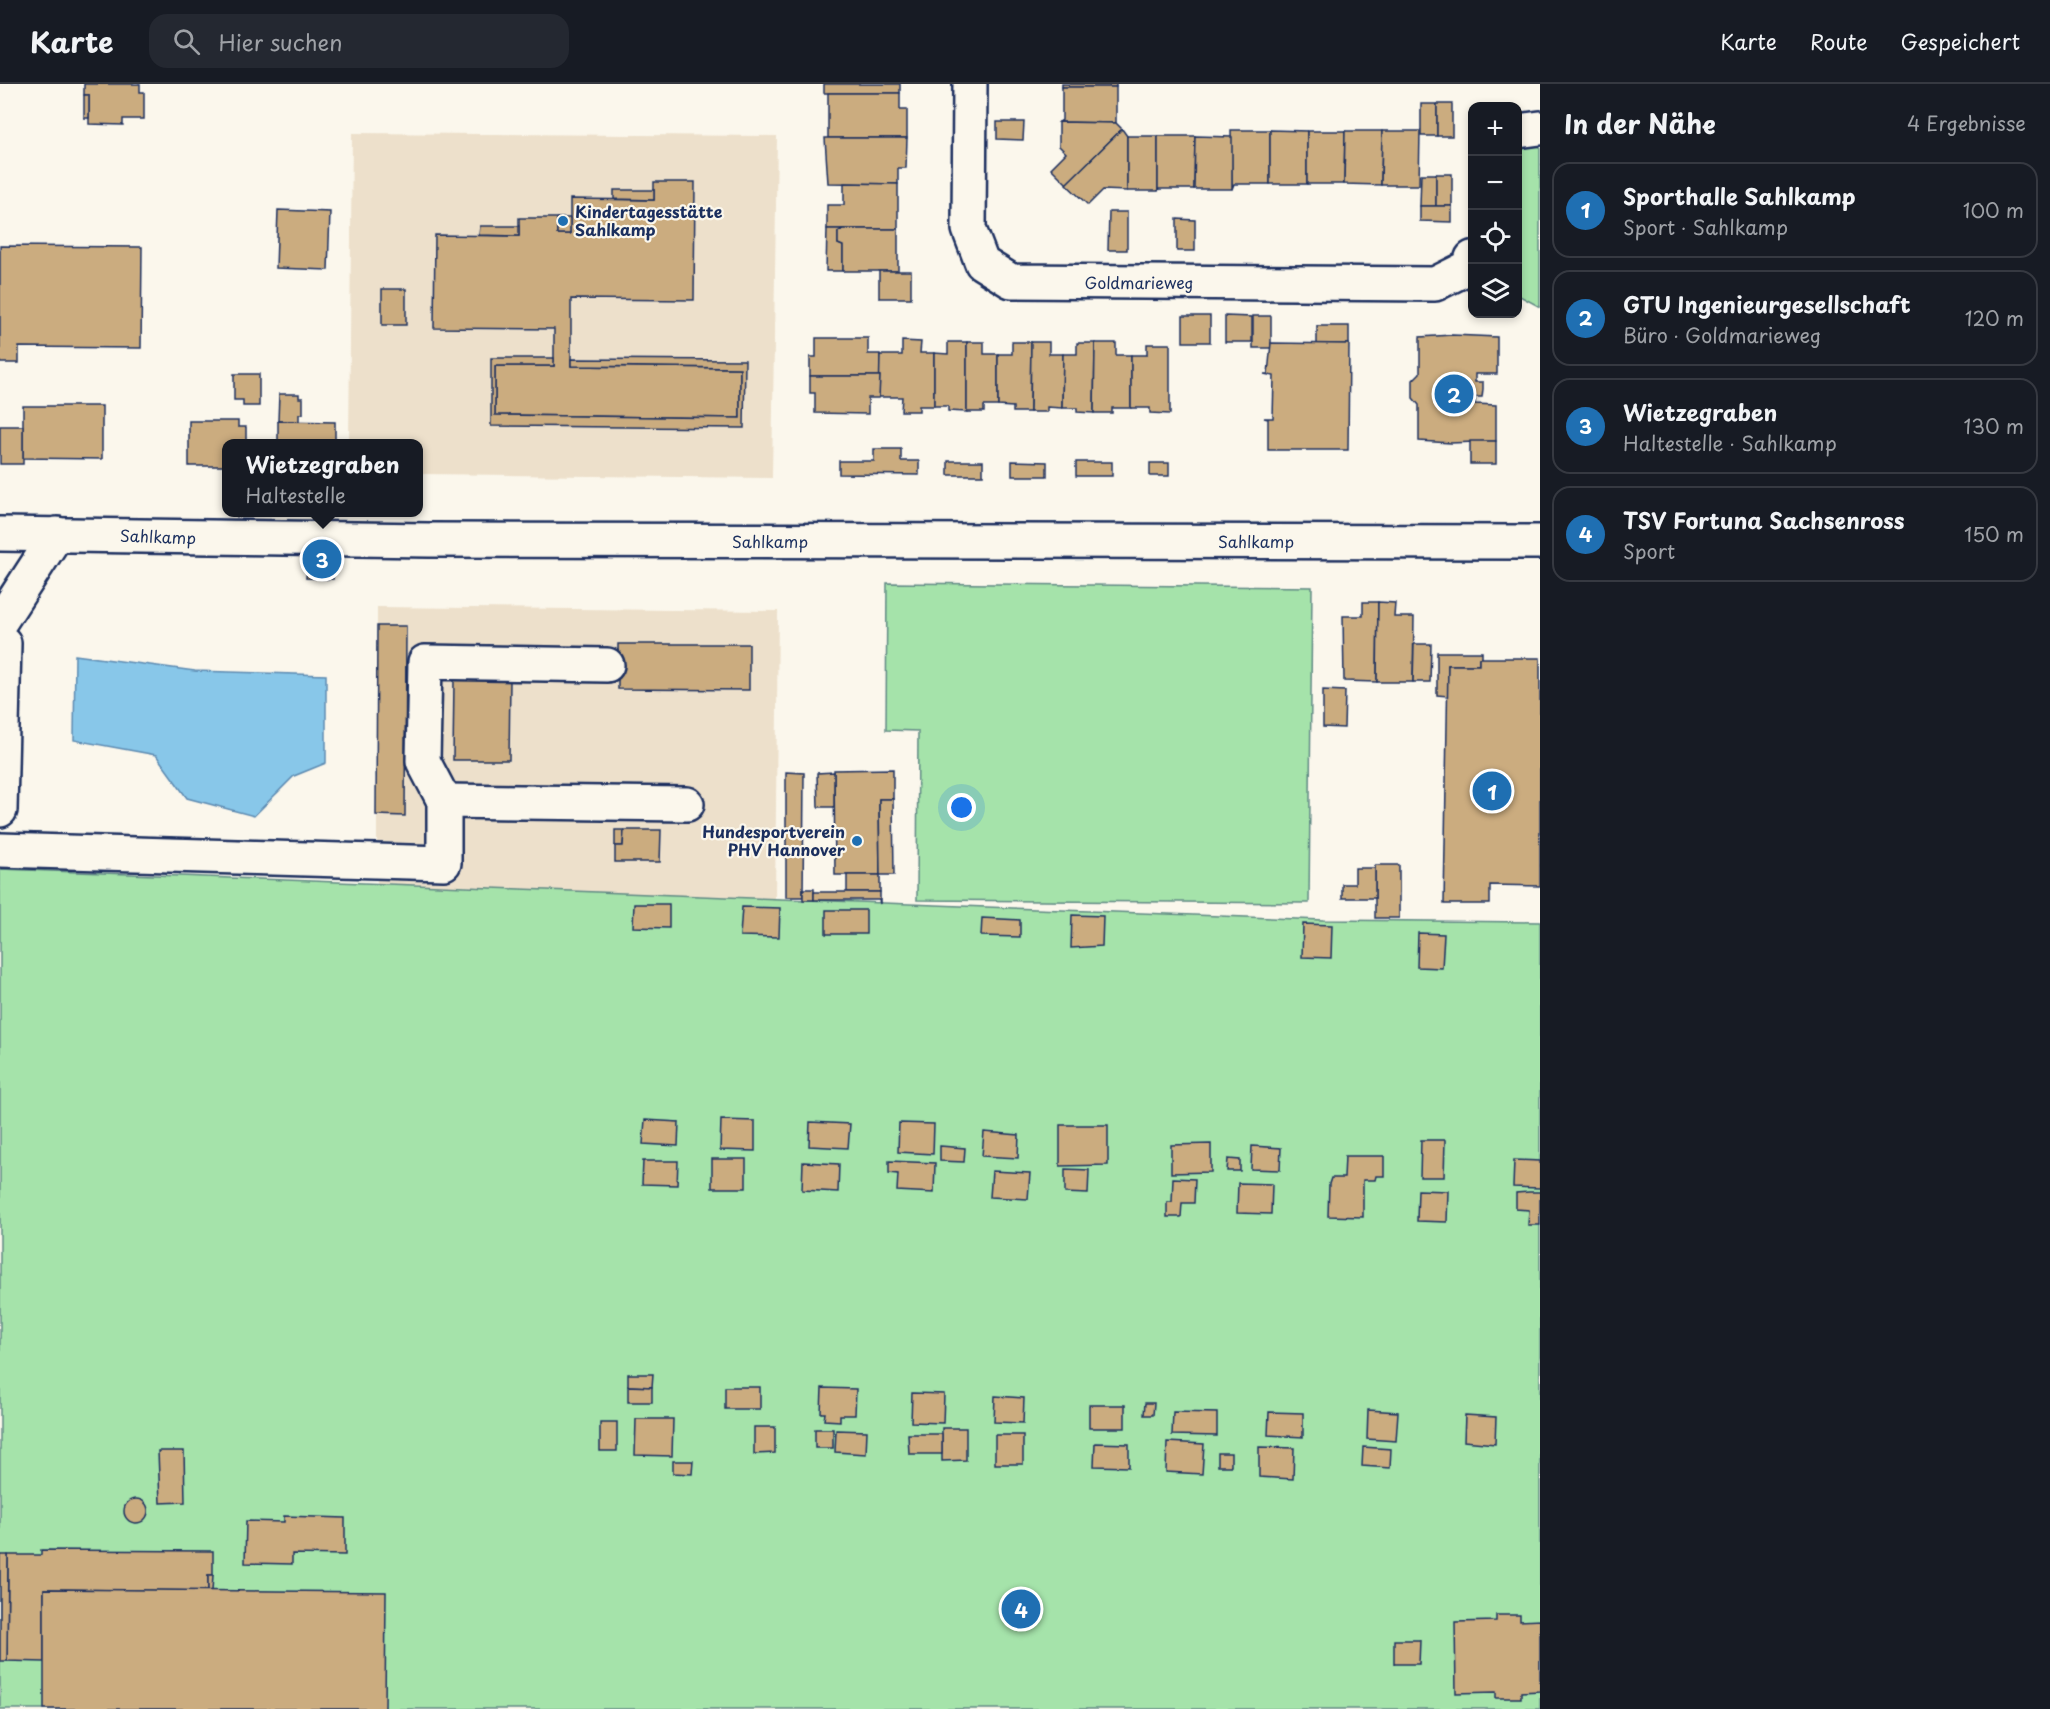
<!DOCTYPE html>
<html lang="de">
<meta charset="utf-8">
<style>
:root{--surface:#171b24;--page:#242831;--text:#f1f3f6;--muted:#9ea1a6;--line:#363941;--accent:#1f6fb2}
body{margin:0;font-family:"Playpen Sans",sans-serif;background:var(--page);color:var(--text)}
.controls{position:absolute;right:18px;top:18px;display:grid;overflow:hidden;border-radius:12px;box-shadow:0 3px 9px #0003}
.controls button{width:54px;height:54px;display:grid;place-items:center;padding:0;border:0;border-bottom:2px solid var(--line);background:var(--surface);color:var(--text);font:30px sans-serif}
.you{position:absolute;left:962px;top:724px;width:21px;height:21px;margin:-15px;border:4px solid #fff;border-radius:50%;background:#1a73e8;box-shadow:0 0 0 9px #1a73e833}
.badge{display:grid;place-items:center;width:39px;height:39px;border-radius:50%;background:var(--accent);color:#fff;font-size:20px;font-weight:700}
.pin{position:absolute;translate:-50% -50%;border:3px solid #fff;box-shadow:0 2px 6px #0006}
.popup{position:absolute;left:222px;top:355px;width:201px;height:78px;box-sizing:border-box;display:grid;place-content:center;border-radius:12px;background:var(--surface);filter:drop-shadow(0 2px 4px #0005);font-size:20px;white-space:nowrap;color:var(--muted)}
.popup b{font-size:22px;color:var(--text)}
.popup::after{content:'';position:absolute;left:50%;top:100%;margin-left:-12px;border:12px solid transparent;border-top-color:var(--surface)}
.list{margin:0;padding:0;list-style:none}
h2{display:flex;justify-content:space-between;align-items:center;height:78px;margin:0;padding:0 24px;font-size:26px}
h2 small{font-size:20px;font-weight:400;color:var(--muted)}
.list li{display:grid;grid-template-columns:39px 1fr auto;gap:18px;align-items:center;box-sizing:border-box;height:96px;margin:0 12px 12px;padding:0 12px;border:2px solid var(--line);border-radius:18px}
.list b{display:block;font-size:22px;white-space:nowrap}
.list p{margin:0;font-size:20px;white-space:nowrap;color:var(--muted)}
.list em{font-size:20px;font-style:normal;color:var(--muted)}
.icon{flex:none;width:33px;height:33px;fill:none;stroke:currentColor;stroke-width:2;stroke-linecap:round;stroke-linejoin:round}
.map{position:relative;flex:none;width:1540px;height:1625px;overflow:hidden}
header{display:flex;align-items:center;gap:36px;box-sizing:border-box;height:84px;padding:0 30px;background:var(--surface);border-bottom:2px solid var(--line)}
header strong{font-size:28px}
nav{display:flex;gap:33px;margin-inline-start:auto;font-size:21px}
.search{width:420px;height:54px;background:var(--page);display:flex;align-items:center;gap:15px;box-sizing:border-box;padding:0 21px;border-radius:18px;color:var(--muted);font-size:22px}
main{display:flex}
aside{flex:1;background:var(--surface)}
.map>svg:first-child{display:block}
.built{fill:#ede0cb}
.green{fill:#a5e3aa;stroke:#608984;stroke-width:1.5}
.water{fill:#88c7e9;stroke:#5c8ab1;stroke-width:1.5}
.building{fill:#cbac7f;stroke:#1b2f5e;stroke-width:1.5}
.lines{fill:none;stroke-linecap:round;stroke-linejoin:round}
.minor-casing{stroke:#1b2f5e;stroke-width:38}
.minor{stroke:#fbf7ec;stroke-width:33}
.poi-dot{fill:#1f6fb2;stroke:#fbf7ec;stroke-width:2}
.labels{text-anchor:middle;stroke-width:4.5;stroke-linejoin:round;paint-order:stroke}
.poi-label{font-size:16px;font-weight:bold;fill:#1b2f5e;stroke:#fbf7ec;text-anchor:start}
.street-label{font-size:16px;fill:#1b2f5e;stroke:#fbf7ec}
</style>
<header>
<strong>Karte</strong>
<div class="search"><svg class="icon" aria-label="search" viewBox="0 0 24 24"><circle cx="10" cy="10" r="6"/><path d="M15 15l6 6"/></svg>Hier suchen</div>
<nav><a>Karte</a><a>Route</a><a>Gespeichert</a></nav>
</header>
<main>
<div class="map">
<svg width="1540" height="1625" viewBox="0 0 1540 1625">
<rect width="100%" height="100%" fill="#fbf7ec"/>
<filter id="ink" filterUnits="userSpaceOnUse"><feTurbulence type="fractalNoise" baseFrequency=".0167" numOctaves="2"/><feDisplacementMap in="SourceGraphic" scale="12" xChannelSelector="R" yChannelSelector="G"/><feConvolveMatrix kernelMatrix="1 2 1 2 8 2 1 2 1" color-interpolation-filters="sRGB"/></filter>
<g filter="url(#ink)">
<g class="built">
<polygon points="352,49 777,52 772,394 418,390 418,360 349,360"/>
<polygon points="377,523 778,527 775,816 377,799"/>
</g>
<g class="green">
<polygon points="1540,44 1540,223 1518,211 1518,47"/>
<polygon points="887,499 1312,503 1309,819 917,816 918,647 886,646"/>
<polygon points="0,785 1323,836 1540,838 1540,1625 0,1625"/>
</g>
<polygon class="water" points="75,571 195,587 326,591 326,679 294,692 254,732 187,714 156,671 74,656"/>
<g class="building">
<polygon points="84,0 140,0 140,8 144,8 144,35 123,35 123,41 89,40 89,11 84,11"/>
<rect x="824" y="0" width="76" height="9"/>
<rect x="1062" y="0" width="54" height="3"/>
<polygon points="1062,3 1116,3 1116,39 1059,38 1062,36"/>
<polygon points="828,9 900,9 900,26 907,26 907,54 828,54"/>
<rect x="84" y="11" width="5" height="23"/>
<rect x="1421" y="20" width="16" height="32"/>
<rect x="1437" y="20" width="15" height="32"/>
<polygon points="997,38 1024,38 1023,56 997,55"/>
<polygon points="1059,38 1116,39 1122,45 1067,100 1051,84 1066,69 1059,62"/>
<polygon points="1122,45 1127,52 1127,107 1103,106 1088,121 1066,100"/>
<polygon points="1231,46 1270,46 1270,100 1234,100 1232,105"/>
<polygon points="1270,46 1307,47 1307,100 1270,100"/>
<polygon points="1307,47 1345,47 1344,100 1307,100"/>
<polygon points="1345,47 1382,47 1381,101 1344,100"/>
<polygon points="1382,47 1420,47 1419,101 1381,101"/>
<rect x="1127" y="52" width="31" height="55"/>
<polygon points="1158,52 1195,52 1194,105 1159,105 1158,107"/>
<polygon points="1195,52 1232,53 1232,105 1194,105"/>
<polygon points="825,54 907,54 906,84 898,84 898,100 828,99"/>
<polygon points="1421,90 1436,90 1436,122 1420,122"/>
<rect x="1436" y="90" width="16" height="32"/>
<polygon points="654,98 695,98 694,216 571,215 571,282 740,284 740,334 495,331 495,282 554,282 554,245 434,244 435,151 519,152 519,134 557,134 557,150 570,150 570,115 654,116"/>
<polygon points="844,99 898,100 898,145 827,145 827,121 844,121"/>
<polygon points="614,106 654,106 654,116 614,115"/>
<polygon points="1420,122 1452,122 1452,138 1420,137"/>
<polygon points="278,126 330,128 328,186 276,184"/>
<polygon points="1109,128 1127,128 1127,166 1108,166"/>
<rect x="557" y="134" width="13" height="16"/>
<polygon points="1177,135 1195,136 1195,167 1177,167"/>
<polygon points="480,142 519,142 519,152 479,151"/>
<polygon points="827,145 843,145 838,148 838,160 843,162 843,187 826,187"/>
<polygon points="843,145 898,145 898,187 843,187 843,162 838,160 838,148"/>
<polygon points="0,162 142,163 141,264 19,263 19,279 0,279"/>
<rect x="879" y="187" width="32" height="27"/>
<rect x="382" y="205" width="24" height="36"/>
<rect x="1183" y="232" width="27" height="26"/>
<polygon points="1225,232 1252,233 1252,258 1225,258"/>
<rect x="1253" y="232" width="18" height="32"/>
<rect x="1317" y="242" width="32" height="18"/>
<polygon points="1452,251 1497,253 1497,290 1475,290 1475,298 1483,298 1483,305 1482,313 1475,313 1475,320 1496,321 1496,357 1451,359 1419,357 1419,321 1413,314 1413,296 1420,289 1420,253"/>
<polygon points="816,254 868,254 868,270 880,270 880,292 810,292 810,273 816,273"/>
<polygon points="902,257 921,258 920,269 934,269 934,322 919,322 919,327 901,327 902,313 879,313 880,271 902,271"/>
<polygon points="948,258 967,258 967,328 948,327 948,322 934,322 934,269 948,270"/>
<polygon points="967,258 984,258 984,270 998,270 998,322 984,322 984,328 967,328"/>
<polygon points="1012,258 1031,258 1030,328 1013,328 1013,323 998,322 998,270 1012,270"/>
<polygon points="1031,258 1049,258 1049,270 1063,270 1062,324 1047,323 1047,328 1030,328"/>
<polygon points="1077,259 1095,259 1094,329 1077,328 1077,324 1062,324 1063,270 1077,270"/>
<polygon points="1095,259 1116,259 1116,271 1131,271 1131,324 1112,324 1112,329 1094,329"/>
<polygon points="1271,259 1349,260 1348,366 1268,366 1268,335 1264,334 1273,334 1274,292 1264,290 1268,290"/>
<polygon points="1147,260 1170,260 1170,330 1150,329 1150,324 1131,324 1131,271 1147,271"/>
<polygon points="491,274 554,274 554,282 495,282 495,331 740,334 740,284 571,282 571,275 745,276 744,344 491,342"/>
<polygon points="234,290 259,290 259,322 243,322 243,316 234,316"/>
<polygon points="810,292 880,292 879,314 868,314 868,330 815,329 815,309 810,309"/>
<polygon points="279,310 299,310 299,314 303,314 303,330 299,330 299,338 278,337"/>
<polygon points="23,322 102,322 102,375 23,374"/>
<polygon points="189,337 238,337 238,343 246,343 246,357 226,360 226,382 189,382"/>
<polygon points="278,337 335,338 335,360 278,360"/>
<rect x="0" y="342" width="23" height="38"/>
<rect x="1470" y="357" width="26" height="23"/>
<polygon points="874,365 901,365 901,377 919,377 919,391 839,390 839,377 874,377"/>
<rect x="948" y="377" width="35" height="14"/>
<polygon points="1012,377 1047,378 1047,392 1012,392"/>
<rect x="1076" y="378" width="36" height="14"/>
<rect x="1150" y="379" width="19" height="13"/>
<polygon points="307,483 333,484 333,495 306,494"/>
<polygon points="1363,518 1378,518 1377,598 1344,597 1343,532 1363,532"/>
<polygon points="1378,518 1395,519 1394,533 1414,533 1413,598 1377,598"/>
<polygon points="377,542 406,542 405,732 376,731"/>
<polygon points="618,560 749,560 749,606 618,605"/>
<polygon points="1414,560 1431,560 1430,598 1413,598"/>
<polygon points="1437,568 1482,568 1482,574 1479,574 1479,581 1448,581 1448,612 1437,611"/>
<polygon points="1479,574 1540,574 1540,802 1490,801 1490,820 1444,820 1448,581 1479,581"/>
<polygon points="454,596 510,596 509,676 453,676"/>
<polygon points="1323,606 1345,607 1344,644 1323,643"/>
<polygon points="893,685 893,715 879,715 880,791 835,791 834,686"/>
<polygon points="786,688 804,689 803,813 786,813"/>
<polygon points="834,688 834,723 818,723 817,689"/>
<polygon points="879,715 893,715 894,791 880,791"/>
<polygon points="615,746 624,746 623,762 615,762"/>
<polygon points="624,746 661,746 660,778 615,778 615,762 623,762"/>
<rect x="1375" y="781" width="24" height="53"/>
<polygon points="1355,784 1375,784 1375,814 1342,814 1342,800 1355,800"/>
<rect x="847" y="791" width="33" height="17"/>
<rect x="803" y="805" width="11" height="11"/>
<polygon points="814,808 880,808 880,820 879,816 814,816"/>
<polygon points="634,820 669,820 669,844 633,843"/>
<polygon points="742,823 780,824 779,853 740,852"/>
<rect x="826" y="826" width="40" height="24"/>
<polygon points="1072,831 1103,832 1102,862 1071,864"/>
<polygon points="982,834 1020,836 1020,853 981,852"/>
<polygon points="1303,840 1332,841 1331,874 1302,873"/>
<polygon points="1418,849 1444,850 1442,884 1417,883"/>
<polygon points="645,1036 679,1038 678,1062 643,1060"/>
<polygon points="721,1036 755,1037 755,1067 720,1066"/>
<polygon points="810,1038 850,1040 848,1064 809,1062"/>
<polygon points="899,1039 934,1040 933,1070 898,1068"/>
<polygon points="1060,1041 1108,1041 1108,1081 1060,1082"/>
<polygon points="984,1048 1019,1051 1018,1074 982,1072"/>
<polygon points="1421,1056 1445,1056 1444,1093 1420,1093"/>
<polygon points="1211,1060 1211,1088 1171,1089 1171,1061"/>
<polygon points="940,1062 965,1064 964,1078 940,1077"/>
<polygon points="1252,1062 1281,1064 1280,1086 1251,1085"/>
<polygon points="1345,1072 1384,1072 1384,1092 1376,1092 1375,1096 1363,1096 1363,1133 1328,1132 1329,1100 1331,1094 1344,1094"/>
<rect x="712" y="1075" width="34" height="29"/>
<polygon points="1228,1075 1240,1076 1240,1087 1227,1087"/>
<polygon points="1514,1076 1540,1077 1540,1104 1513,1103"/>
<polygon points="643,1077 678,1077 677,1101 642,1100"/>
<polygon points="889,1077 935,1079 934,1109 897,1107 898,1090 889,1089"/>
<polygon points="803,1078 839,1080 838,1108 802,1106"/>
<polygon points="1065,1085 1089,1086 1088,1110 1065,1109"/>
<polygon points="992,1087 1030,1089 1028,1115 990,1113"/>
<polygon points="1173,1094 1195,1095 1194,1119 1182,1119 1181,1133 1167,1133 1167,1118 1172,1118"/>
<polygon points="1238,1099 1272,1100 1271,1130 1237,1129"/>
<polygon points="1418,1106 1448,1107 1447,1138 1417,1137"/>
<polygon points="1529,1108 1540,1108 1540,1141 1528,1141 1529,1126 1516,1125 1516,1109"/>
<polygon points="628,1290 653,1290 652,1303 628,1302"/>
<polygon points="628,1302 652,1303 652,1318 628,1318"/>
<rect x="725" y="1303" width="35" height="22"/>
<polygon points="822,1304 856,1305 855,1331 840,1331 840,1337 824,1336 825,1329 821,1329"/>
<polygon points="912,1309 944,1310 943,1339 911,1338"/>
<polygon points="995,1312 1024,1314 1023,1339 994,1338"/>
<polygon points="1145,1319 1154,1319 1153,1331 1144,1331"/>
<rect x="1089" y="1321" width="36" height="23"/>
<polygon points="1368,1326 1398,1328 1396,1357 1367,1355"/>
<polygon points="1173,1328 1217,1329 1217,1352 1172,1351"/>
<polygon points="1269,1328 1303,1329 1303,1353 1268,1351"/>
<polygon points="1465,1331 1496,1333 1495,1360 1464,1357"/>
<polygon points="636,1335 673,1335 672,1372 635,1371"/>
<rect x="600" y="1338" width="17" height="29"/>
<polygon points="754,1343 775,1343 775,1369 754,1370"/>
<polygon points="942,1344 966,1344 966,1376 942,1377"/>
<rect x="815" y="1345" width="18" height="19"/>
<polygon points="836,1346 867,1347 866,1370 835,1368"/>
<polygon points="908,1350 942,1350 942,1370 909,1370"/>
<rect x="995" y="1351" width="28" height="29"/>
<polygon points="1167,1358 1204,1360 1202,1390 1166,1388"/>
<polygon points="1095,1359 1129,1360 1129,1383 1094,1382"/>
<polygon points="1259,1363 1294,1364 1293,1395 1259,1393"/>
<polygon points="1363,1363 1391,1365 1390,1384 1362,1382"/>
<polygon points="158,1367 184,1367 185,1418 160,1419"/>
<rect x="1218" y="1369" width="13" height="13"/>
<polygon points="673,1377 693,1377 692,1390 673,1389"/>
<circle cx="136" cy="1427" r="12"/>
<polygon points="284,1432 345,1434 345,1471 292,1470 292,1480 245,1479 246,1437 284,1438"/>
<polygon points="41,1466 213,1467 213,1491 208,1491 208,1507 44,1505 44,1578 7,1577 8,1471 41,1471"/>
<polygon points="0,1471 8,1471 7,1577 0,1577"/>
<polygon points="208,1491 213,1491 212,1507 208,1507"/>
<polygon points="44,1505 386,1508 385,1625 44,1625"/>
<polygon points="1496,1531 1520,1531 1520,1537 1540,1536 1540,1607 1521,1608 1521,1614 1496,1614 1496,1608 1456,1609 1455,1538 1496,1537"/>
<polygon points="1394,1556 1420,1556 1419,1580 1394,1580"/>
</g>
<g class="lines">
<g class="minor-casing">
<g id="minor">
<polyline points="970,0 969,145 982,179 1011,197 1435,200 1469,183 1472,174"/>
<polyline points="1518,47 1540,44"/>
<polyline points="0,450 429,456 1540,458"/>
<polyline points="0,538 57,450"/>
<polyline points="0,559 4,559 0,726"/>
<polyline points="444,717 687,720"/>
<polyline points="0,766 444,779 444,717 423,677 425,578 607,581"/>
</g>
</g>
<use href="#minor" class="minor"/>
</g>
</g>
<g class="poi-dot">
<circle cx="563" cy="137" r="6"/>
<circle cx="857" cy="757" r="6"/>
</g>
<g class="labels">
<g class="poi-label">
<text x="575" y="134">Kindertagesstätte<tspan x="575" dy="18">Sahlkamp</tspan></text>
<text x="845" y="754" text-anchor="end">Hundesportverein<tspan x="845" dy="18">PHV Hannover</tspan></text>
</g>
<g class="street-label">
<text x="1139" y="205">Goldmarieweg</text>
<text transform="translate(158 453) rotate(2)" y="6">Sahlkamp</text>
<text x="770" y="464">Sahlkamp</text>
<text x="1256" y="464">Sahlkamp</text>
</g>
</g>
</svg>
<div class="controls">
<button>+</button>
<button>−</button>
<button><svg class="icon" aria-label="locate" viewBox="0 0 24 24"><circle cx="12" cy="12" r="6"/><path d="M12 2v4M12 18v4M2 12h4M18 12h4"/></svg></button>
<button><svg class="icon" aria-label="layers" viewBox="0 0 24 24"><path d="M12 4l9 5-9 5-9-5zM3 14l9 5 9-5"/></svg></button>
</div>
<div class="you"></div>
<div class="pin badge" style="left:1492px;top:707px">1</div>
<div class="pin badge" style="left:1454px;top:310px">2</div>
<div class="pin badge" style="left:322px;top:475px">3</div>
<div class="popup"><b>Wietzegraben</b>Haltestelle</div>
<div class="pin badge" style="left:1021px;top:1525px">4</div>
</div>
<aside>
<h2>In der Nähe<small>4 Ergebnisse</small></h2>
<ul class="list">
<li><span class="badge">1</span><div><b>Sporthalle Sahlkamp</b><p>Sport · Sahlkamp</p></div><em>100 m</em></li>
<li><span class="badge">2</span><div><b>GTU Ingenieurgesellschaft</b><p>Büro · Goldmarieweg</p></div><em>120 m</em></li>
<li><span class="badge">3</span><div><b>Wietzegraben</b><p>Haltestelle · Sahlkamp</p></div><em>130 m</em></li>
<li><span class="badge">4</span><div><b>TSV Fortuna Sachsenross</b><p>Sport</p></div><em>150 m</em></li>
</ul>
</aside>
</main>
